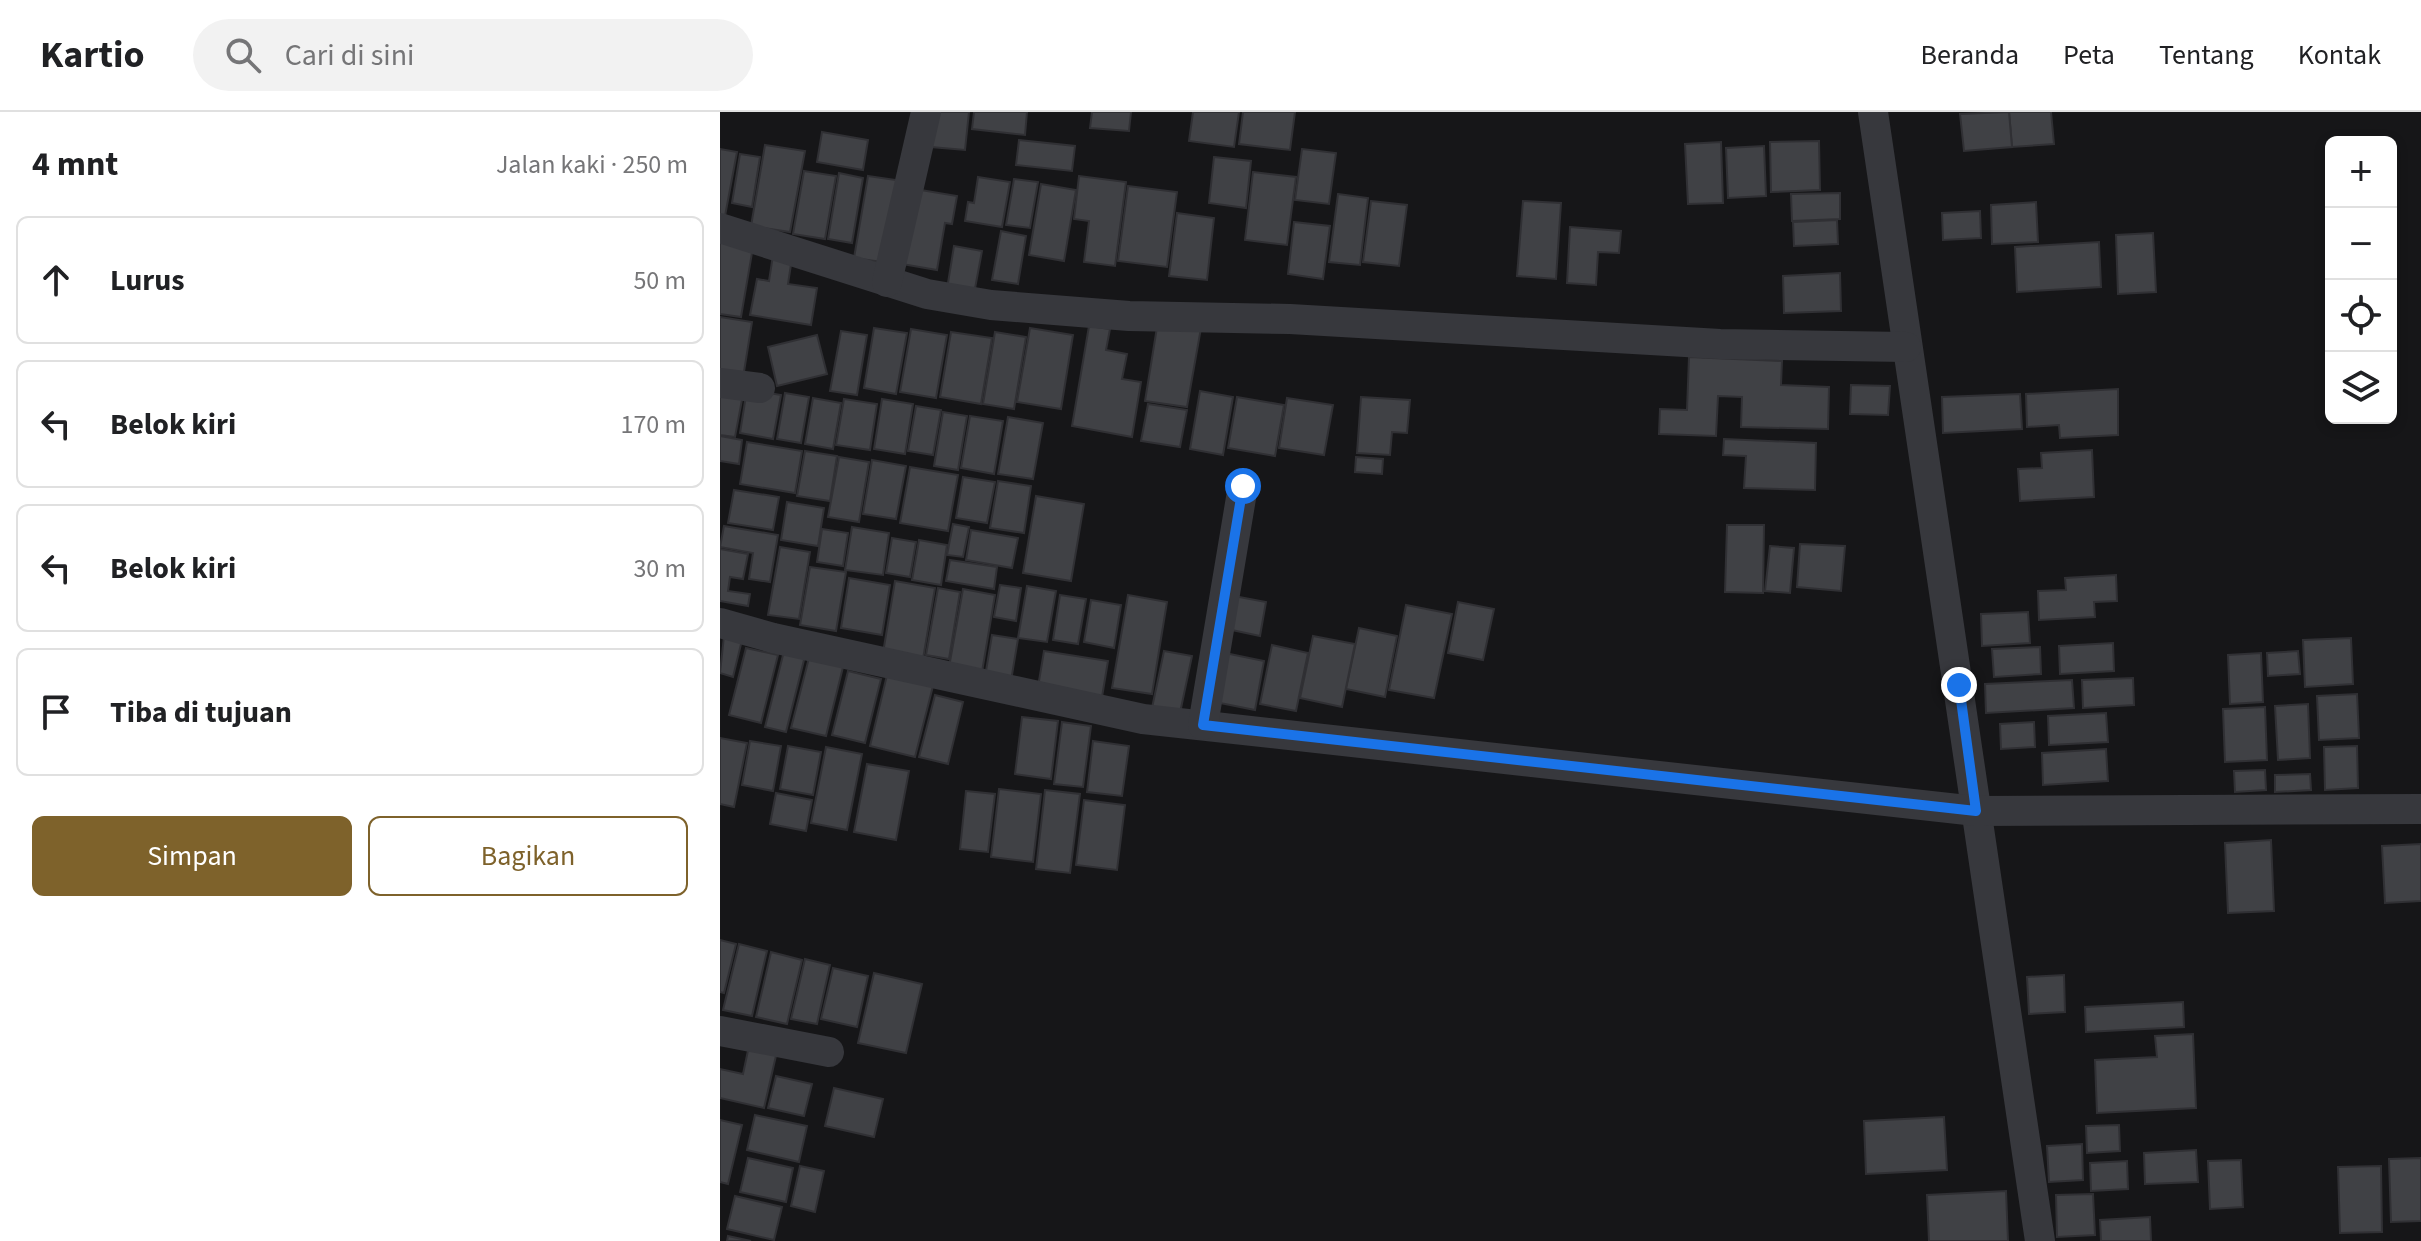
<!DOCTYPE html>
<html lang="id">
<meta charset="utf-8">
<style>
:root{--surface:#fff;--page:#f2f2f2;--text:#202124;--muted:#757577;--line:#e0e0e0;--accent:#7e622b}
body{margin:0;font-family:"Source Sans 3",sans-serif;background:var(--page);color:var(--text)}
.controls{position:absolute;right:24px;top:24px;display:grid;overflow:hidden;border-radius:12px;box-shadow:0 4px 12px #0003}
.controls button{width:72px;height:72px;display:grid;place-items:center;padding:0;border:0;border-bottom:2px solid var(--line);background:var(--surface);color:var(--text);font:40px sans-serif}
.stop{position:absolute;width:24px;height:24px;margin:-18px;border:6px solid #1a73e8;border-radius:50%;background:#fff}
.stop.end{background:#1a73e8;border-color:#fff;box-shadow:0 2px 8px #0008}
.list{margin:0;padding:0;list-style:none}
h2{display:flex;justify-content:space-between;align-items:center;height:104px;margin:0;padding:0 32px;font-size:34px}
h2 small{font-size:26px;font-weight:400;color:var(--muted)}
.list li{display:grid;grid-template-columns:52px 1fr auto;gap:24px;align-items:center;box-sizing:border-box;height:128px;margin:0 16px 16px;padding:0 16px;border:2px solid var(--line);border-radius:12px}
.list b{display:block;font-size:30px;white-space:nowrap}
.list em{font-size:26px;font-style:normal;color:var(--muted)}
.actions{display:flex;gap:16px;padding:24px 32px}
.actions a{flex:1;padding:18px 0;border:2px solid var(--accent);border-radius:12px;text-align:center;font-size:28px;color:var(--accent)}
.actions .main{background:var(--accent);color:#fff}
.icon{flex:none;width:44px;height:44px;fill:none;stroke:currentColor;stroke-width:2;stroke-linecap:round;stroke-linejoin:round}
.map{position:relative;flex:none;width:1701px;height:1129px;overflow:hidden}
header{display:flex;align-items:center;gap:48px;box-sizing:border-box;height:112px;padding:0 40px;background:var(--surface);border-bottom:2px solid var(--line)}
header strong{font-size:38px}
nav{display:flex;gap:44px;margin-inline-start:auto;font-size:28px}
.search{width:560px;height:72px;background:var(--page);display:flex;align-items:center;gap:20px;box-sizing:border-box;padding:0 28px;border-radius:44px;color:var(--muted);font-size:30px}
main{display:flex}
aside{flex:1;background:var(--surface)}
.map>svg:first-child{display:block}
.building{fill:#404145;stroke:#303034;stroke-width:2}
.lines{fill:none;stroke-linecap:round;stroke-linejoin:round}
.minor{stroke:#37383d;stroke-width:30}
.route{stroke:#1a73e8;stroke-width:10}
</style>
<header>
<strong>Kartio</strong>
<div class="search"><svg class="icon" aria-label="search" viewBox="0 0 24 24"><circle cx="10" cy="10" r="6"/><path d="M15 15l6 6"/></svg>Cari di sini</div>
<nav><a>Beranda</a><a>Peta</a><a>Tentang</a><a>Kontak</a></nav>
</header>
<main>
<aside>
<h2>4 mnt<small>Jalan kaki · 250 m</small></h2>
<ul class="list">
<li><svg class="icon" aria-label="ahead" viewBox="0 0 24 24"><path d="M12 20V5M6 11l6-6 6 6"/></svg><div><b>Lurus</b></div><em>50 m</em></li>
<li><svg class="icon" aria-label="left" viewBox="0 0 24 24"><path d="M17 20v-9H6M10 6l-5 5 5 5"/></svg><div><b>Belok kiri</b></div><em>170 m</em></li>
<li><svg class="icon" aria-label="left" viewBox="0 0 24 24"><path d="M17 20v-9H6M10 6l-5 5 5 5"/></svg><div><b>Belok kiri</b></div><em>30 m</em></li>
<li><svg class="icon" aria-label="arrive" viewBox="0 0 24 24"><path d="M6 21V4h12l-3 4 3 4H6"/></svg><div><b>Tiba di tujuan</b></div></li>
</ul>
<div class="actions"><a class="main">Simpan</a><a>Bagikan</a></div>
</aside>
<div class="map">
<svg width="1701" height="1129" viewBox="0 0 1701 1129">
<rect width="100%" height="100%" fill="#161618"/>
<g class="building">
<polygon points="215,0 249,0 245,38 211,35"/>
<polygon points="254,0 307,0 305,23 252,17"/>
<polygon points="372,0 411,0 409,19 370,16"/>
<polygon points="473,0 519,0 514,35 469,29"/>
<polygon points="523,0 575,0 570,38 519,32"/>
<polygon points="1289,0 1331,0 1334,32 1292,35"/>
<polygon points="1289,0 1292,35 1244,39 1240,2"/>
<polygon points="102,20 148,28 143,58 97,50"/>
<polygon points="299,28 355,34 352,59 296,53"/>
<polygon points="1099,29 1100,78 1051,80 1050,30"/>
<polygon points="1001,30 1003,91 968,92 965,32"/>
<polygon points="45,33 85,39 70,120 31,114"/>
<polygon points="1044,34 1046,84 1008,86 1006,36"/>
<polygon points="0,37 17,40 5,104 0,103"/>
<polygon points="582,37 616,41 609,92 575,88"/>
<polygon points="20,42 40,45 32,95 12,91"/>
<polygon points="494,45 531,49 526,96 489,91"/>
<polygon points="84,59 116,64 105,127 73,122"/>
<polygon points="533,60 576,65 567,133 525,128"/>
<polygon points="119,61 143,66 132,131 108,127"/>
<polygon points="148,64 183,69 169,151 134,146"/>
<polygon points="359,64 406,70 395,154 364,150 369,109 354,107"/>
<polygon points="258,65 290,70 282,115 245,109 248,90 254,91"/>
<polygon points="294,67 318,70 310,116 286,113"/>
<polygon points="321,72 356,78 344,149 309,143"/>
<polygon points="408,74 457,80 447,155 398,149"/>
<polygon points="189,76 237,84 232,112 225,111 217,158 176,151"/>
<polygon points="1120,81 1120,107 1072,109 1071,82"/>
<polygon points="618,82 648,86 640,153 609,150"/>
<polygon points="651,89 687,93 679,154 643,150"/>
<polygon points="803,89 841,91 836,167 797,164"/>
<polygon points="1316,90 1318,130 1272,132 1271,93"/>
<polygon points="1260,99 1261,126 1223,128 1222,101"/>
<polygon points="457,101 494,106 487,168 449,164"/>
<polygon points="1117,108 1118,132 1074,134 1073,110"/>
<polygon points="574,110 610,114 603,167 568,162"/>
<polygon points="850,115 901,119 899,141 878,140 876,173 847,171"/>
<polygon points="281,119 306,124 298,172 272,168"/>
<polygon points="1433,121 1436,180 1398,182 1396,123"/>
<polygon points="0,130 33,135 21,205 0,202"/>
<polygon points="1379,130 1381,175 1297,180 1295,135"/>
<polygon points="234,134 262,139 254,182 227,177"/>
<polygon points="53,143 72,146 68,172 97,176 91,213 30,203 37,167 49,169"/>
<polygon points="1120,161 1121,199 1064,201 1063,164"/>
<polygon points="0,205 32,210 23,266 0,262"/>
<polygon points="438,209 481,216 467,295 425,289"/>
<polygon points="369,214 390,217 386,238 407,242 402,267 421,270 412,325 352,314"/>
<polygon points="154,216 187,221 176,282 144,276"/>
<polygon points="310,216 353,223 341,297 297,290"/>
<polygon points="191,217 227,223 216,286 180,280"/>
<polygon points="121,219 147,223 137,283 110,279"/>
<polygon points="231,220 272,226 261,292 220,285"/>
<polygon points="275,220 306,225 294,297 263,292"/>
<polygon points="97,223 107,262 57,274 48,235"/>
<polygon points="969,245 1062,249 1061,273 1109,275 1108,317 1021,315 1022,285 998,284 996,324 939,322 940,297 967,298"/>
<polygon points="0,273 24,277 15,325 0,323"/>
<polygon points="1131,273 1170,274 1168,303 1130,302"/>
<polygon points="27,277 61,283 53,327 20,321"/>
<polygon points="1398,277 1398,323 1340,326 1339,313 1307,315 1306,282"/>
<polygon points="480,279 513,285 503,343 470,337"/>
<polygon points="65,281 89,285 81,331 57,327"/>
<polygon points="1300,282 1302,317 1223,321 1222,285"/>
<polygon points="517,285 564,293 555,344 508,336"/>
<polygon points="641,285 690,288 687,321 672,320 670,343 637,341"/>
<polygon points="93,286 121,291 113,337 85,332"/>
<polygon points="567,286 613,293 604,343 559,336"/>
<polygon points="124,287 157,292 150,338 116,333"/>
<polygon points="162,287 193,292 185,342 154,337"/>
<polygon points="428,292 467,298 460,335 421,329"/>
<polygon points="196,294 221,298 213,343 188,339"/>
<polygon points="223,300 247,304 238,358 214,354"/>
<polygon points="250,304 283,309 274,362 241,356"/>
<polygon points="288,305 323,311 313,367 278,362"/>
<polygon points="0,324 22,328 19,352 0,349"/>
<polygon points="1004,327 1096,331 1095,378 1024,376 1026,344 1003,343"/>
<polygon points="27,330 82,339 75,381 20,372"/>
<polygon points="1372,338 1374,385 1300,389 1298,357 1322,356 1321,341"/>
<polygon points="85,339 117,344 110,389 77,384"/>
<polygon points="119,345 149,350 139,410 108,405"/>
<polygon points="636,345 663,347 662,362 635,360"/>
<polygon points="152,348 186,354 176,407 143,402"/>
<polygon points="190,355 238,363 228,419 180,411"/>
<polygon points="243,365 275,370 267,411 236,406"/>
<polygon points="278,369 311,374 304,421 270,416"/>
<polygon points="14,378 59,385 53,418 8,411"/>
<polygon points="316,384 364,392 351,469 303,461"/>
<polygon points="67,390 104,396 98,434 61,428"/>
<polygon points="233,412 249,415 243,445 227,443"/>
<polygon points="1007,413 1044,413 1043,481 1005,480"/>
<polygon points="4,414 58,423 50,470 29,467 33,441 0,435"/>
<polygon points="132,415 169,421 163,463 125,458"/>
<polygon points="102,417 128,421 123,454 97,450"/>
<polygon points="251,418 298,426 292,456 246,448"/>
<polygon points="172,426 196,430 190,465 166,461"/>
<polygon points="199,428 227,433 221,473 192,468"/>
<polygon points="1080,432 1125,434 1121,479 1077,475"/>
<polygon points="1050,434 1074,436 1070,481 1045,479"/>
<polygon points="60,435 90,440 79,507 48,503"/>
<polygon points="0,437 28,442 23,467 10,465 8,479 30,482 28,494 0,489"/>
<polygon points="230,448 277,455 274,477 226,469"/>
<polygon points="90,455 126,460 116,519 80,513"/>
<polygon points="1396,463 1397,489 1374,490 1375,505 1319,508 1318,479 1346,478 1345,466"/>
<polygon points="129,466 170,473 162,523 121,516"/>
<polygon points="175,469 215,476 202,553 162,547"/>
<polygon points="280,473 301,476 296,509 274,505"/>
<polygon points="307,474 336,479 327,530 298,526"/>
<polygon points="218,476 240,480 229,547 206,543"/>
<polygon points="243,477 275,483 262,560 229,555"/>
<polygon points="340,483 366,487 358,532 333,528"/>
<polygon points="408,483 447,490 432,582 392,576"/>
<polygon points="514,484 546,490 540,524 507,517"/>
<polygon points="371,488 401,493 394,536 364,530"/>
<polygon points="738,490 774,497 763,548 728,541"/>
<polygon points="686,493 732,502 714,586 669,578"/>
<polygon points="1308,500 1310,531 1262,534 1261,502"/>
<polygon points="639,516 677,524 665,585 626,577"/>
<polygon points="272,523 298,527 290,575 264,571"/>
<polygon points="4,524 22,528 13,565 0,561"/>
<polygon points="593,524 635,532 622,595 580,586"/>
<polygon points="1631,526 1633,572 1585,575 1583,528"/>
<polygon points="1393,531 1394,559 1340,562 1339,534"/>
<polygon points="552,533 588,541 576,599 540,592"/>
<polygon points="1320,535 1321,562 1274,565 1272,537"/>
<polygon points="26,536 58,543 41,611 9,603"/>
<polygon points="91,538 125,547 106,624 71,616"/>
<polygon points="64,539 85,544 66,620 45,615"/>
<polygon points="324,539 388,549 381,591 317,581"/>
<polygon points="444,539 472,544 460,601 432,596"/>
<polygon points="1578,539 1580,562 1548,564 1547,541"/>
<polygon points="505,541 544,549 535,598 495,590"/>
<polygon points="1541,541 1543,590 1510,592 1508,543"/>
<polygon points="128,559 161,567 145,631 112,623"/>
<polygon points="167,563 213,574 195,645 150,634"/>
<polygon points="1413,566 1414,593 1363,596 1362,568"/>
<polygon points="1352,568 1354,596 1266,601 1265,572"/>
<polygon points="1637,582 1639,626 1599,628 1597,584"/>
<polygon points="215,583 243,590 228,652 199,645"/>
<polygon points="1588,592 1590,646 1558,648 1555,594"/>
<polygon points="1545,595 1547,648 1505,650 1503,597"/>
<polygon points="1386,601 1388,630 1329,633 1328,604"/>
<polygon points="302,605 338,609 331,667 295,662"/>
<polygon points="342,610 371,614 363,675 334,672"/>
<polygon points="1314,610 1315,635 1281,637 1280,612"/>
<polygon points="0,626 27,631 14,695 0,692"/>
<polygon points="30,629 61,634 53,679 22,673"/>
<polygon points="373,629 409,634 402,684 367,680"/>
<polygon points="68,634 101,640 93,683 60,677"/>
<polygon points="1637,634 1638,676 1605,678 1604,635"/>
<polygon points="106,635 142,642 127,718 91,711"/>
<polygon points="1386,637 1388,669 1323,673 1322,641"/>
<polygon points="147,652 189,659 176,728 134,720"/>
<polygon points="1545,658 1546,678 1515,680 1514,659"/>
<polygon points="1590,662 1591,678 1555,680 1555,663"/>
<polygon points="279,677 321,682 313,750 271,745"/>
<polygon points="325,678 360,682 350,761 316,757"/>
<polygon points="246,679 275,682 268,740 240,737"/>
<polygon points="56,681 92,688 86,719 50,712"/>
<polygon points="364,688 405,693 397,758 356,753"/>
<polygon points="1551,728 1554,799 1508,801 1505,731"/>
<polygon points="1701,732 1701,789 1665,791 1662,734"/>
<polygon points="0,828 16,832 4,881 0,880"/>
<polygon points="19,832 47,839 32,904 3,898"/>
<polygon points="51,840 82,848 67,912 36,905"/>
<polygon points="85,847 110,853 97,912 71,907"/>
<polygon points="113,856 148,864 137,915 101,907"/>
<polygon points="154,861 202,872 186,941 138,931"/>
<polygon points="1344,863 1345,900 1309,902 1307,865"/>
<polygon points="1463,890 1464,915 1366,920 1365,895"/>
<polygon points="1473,922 1476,996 1377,1001 1375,948 1437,945 1435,924"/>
<polygon points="30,929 58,935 44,996 0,986 0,957 23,962"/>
<polygon points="56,964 92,972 84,1004 48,996"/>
<polygon points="114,976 163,987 154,1025 105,1014"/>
<polygon points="35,1003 87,1014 79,1050 27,1038"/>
<polygon points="1224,1005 1227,1058 1146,1062 1144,1009"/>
<polygon points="0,1008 22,1013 8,1072 0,1070"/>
<polygon points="1399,1013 1400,1039 1367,1041 1366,1014"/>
<polygon points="1362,1032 1363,1068 1329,1070 1327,1034"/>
<polygon points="1476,1038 1478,1070 1425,1072 1424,1041"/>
<polygon points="28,1046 73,1056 66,1090 20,1080"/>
<polygon points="1701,1046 1701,1109 1671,1110 1669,1047"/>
<polygon points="1521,1048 1523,1095 1490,1097 1488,1049"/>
<polygon points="1407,1049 1408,1077 1371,1079 1370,1051"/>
<polygon points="80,1054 104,1059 95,1100 71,1094"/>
<polygon points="1661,1054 1662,1120 1620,1121 1618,1055"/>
<polygon points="1286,1079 1288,1129 1209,1129 1207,1083"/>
<polygon points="1373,1082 1375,1123 1337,1125 1336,1083"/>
<polygon points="15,1084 62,1095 54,1128 7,1117"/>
<polygon points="1430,1105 1431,1129 1381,1129 1380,1108"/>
<polygon points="8,1124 31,1129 7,1129"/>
</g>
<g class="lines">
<g class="minor">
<polyline points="1153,0 1320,1129"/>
<polyline points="0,116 207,182 271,193 409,204 570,207 1000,232 1186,235"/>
<polyline points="167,170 206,0"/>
<polyline points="0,271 40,276"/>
<polyline points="0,511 53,526 423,607 1256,699 1701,697"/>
<polyline points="483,613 523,374"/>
<polyline points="0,919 109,940"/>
</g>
</g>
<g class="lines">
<polyline class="route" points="523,374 483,613 1256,699 1239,573"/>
</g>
</svg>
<div class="controls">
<button>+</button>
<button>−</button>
<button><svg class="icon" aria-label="locate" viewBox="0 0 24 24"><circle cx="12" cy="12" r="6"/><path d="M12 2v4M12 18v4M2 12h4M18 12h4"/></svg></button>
<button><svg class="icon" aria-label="layers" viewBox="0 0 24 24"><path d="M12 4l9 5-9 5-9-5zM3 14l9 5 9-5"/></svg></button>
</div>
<div class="stop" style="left:523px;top:374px"></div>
<div class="stop end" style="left:1239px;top:573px"></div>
</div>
</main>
